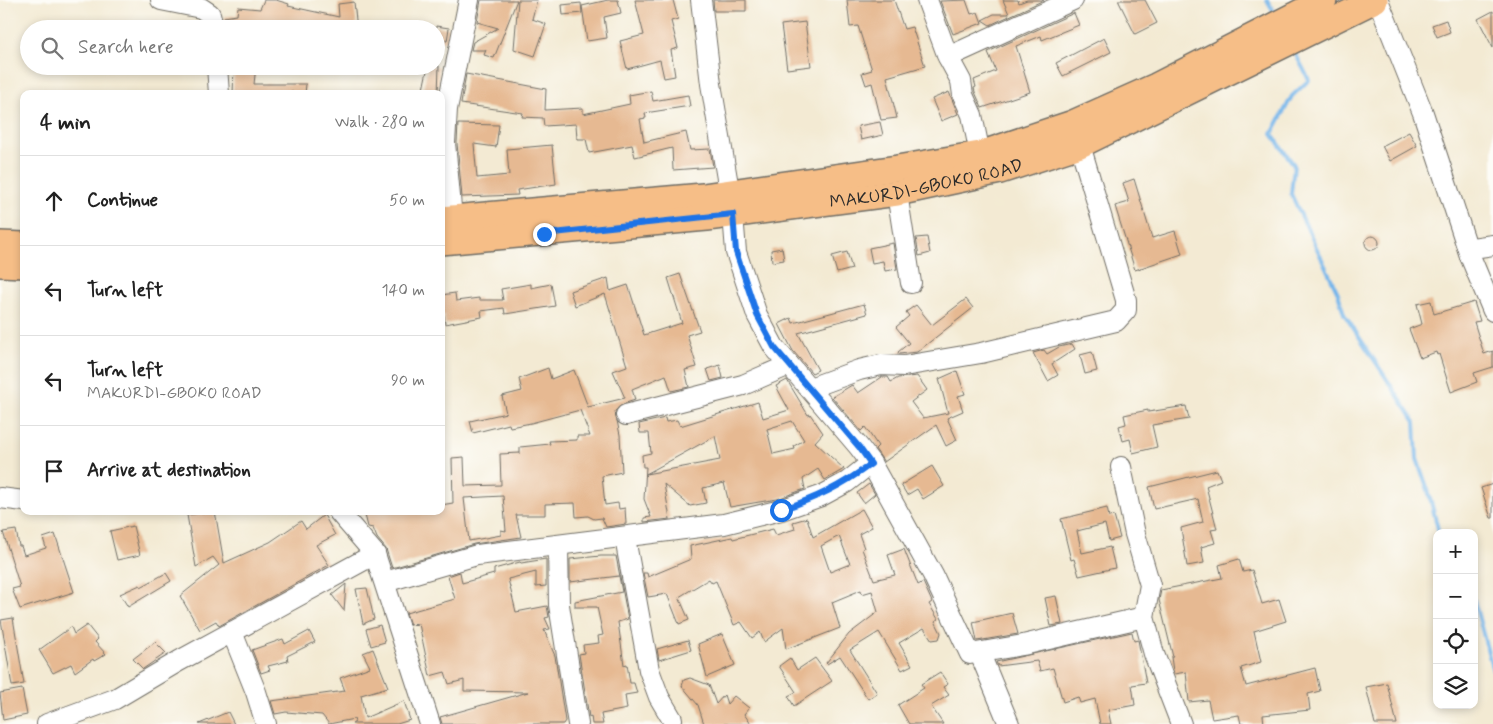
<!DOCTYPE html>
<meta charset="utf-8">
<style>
:root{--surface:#fff;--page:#f6f6f6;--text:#222;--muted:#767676;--line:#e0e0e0}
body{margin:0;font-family:Mynerve,sans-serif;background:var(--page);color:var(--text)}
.controls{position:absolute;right:15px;bottom:15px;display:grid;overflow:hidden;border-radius:10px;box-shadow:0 2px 8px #0003}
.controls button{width:45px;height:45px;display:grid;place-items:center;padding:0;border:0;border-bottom:1px solid var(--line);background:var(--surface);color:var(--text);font:25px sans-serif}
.stop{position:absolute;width:15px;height:15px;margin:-11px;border:4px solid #1a73e8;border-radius:50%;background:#fff}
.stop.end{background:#1a73e8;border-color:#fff;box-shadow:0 1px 5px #0008}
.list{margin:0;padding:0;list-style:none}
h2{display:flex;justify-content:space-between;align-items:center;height:65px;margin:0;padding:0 20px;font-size:21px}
h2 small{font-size:16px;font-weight:400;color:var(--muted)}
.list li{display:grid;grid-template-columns:32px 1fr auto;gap:15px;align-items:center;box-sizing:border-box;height:90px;padding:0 20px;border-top:1px solid var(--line)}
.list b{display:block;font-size:19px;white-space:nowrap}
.list p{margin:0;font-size:16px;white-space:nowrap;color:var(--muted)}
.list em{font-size:16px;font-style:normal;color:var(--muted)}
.icon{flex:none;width:28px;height:28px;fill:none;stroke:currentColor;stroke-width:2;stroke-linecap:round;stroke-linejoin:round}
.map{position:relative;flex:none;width:1493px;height:724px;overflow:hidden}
.search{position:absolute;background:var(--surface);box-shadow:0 2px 8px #0003;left:20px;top:20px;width:425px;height:55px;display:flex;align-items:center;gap:12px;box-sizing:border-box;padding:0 18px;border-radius:28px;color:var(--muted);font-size:19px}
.panel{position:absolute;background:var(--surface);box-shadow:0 2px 8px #0003;left:20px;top:90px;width:425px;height:425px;border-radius:10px}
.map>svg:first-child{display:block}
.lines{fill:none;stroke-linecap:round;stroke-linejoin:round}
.stream{stroke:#76b6ea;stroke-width:4}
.building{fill:#e6b992;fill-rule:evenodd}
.minor-casing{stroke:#716e66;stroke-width:22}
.major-casing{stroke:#716e66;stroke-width:28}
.minor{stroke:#fff;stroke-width:20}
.major{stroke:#f6be87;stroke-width:25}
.route{stroke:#1a73e8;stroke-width:6}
.labels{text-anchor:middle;stroke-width:5;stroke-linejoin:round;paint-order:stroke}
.street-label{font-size:18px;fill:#2b2b2b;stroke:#fdfcf7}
</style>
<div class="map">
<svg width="1493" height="724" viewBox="0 0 1493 724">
<rect width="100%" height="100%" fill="#fdfcf7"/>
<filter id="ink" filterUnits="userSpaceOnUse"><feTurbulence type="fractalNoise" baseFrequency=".02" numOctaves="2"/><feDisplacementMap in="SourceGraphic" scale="10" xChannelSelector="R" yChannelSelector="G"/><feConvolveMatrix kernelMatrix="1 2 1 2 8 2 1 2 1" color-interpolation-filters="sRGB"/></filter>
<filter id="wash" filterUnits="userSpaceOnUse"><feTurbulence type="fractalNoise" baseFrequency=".0096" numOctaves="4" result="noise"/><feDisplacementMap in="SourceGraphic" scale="20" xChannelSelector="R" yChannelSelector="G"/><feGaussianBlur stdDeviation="1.12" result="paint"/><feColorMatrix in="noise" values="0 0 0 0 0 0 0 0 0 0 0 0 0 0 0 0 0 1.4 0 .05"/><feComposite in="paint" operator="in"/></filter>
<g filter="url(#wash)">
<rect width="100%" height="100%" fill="#f3ead3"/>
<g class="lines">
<g class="stream">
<polyline points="1267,0 1275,14"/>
<polyline points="1293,49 1309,80 1292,96 1272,134 1294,165 1291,194 1338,293 1344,314 1415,422 1417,459 1428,490 1439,533"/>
<polyline points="1474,600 1493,671"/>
</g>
</g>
<g id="blocks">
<g class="building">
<polygon points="264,0 276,0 289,4 288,6 339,17 338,4 354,2 357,29 317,29 283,22 281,29 226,29 224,17 237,15 238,7 260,9"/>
<polygon points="481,0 517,0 494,58 484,55 486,50 471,50 473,42 498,28 477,22"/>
<polygon points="518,0 537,0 532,19 546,24 535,56 514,49"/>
<polygon points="608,0 618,0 621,13 604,17 607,38 587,41 582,6"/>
<polygon points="635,0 673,0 678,19 671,21 678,48 671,50 675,76 664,78 660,60 627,69 620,41 644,35"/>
<polygon points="746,0 746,11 714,11 713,0"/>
<polygon points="847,0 894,0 904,29 912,27 925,66 887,77 897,118 881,120 872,83 866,85 862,73 872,70 858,26 850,27"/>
<polygon points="966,0 971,14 978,12 982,23 953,34 940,1"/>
<polygon points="1003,0 1018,0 1019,3 1027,0 1044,0 990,25 982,20 994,14 1009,14"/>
<polygon points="1118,0 1145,0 1157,23 1135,34"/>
<polygon points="581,3 582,13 563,15 562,5"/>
<polygon points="1493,11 1493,48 1478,19"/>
<polygon points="1074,13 1079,25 1042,40 1041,36 1016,46 1030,92 982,108 975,92 974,88 976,87 974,80 996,71 988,52"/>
<polygon points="1446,20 1450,32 1437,37 1432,25"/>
<polygon points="805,22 811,66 787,69 781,25"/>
<polygon points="436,26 449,28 447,41 436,40"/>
<polygon points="1104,38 1111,52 1063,76 1056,63"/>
<polygon points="234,66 256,66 254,84 306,84 305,94 293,94 293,92 233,94"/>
<polygon points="428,66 439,66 438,94 422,94"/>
<polygon points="466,74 546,89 545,110 583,108 583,114 630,104 629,95 651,91 653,101 688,95 690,106 645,113 646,118 640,119 644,142 686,132 690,150 710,149 713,167 673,170 672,148 635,157 632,145 589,153 586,139 577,139 576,124 544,126 543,118 522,117 523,113 461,104"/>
<polygon points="949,92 958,114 941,121 932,99"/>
<polygon points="880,122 883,135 861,140 858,126"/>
<polygon points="458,124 499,125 496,147 474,144 477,178 509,175 507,149 552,145 556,184 517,190 518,195 462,197 457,143"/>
<polygon points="1409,132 1417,146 1390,161 1382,146"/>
<polygon points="1134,179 1152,238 1175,231 1182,254 1135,270 1115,206 1129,202 1123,183"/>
<circle cx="1372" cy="243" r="7"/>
<polygon points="927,237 930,253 919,256 916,238"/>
<polygon points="893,243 897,269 885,271 883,261 872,263 869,248"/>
<polygon points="782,248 784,260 772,262 771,250"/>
<polygon points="847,252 852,269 837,273 832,256"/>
<path d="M680,274L700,331L687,335L697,367L685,370L689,387L671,391L666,375L632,389L635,400L623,404L615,411L620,435L622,472L602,476L605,505L618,503L619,509L625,508L626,524L606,527L602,518L594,519L588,516L576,517L575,503L545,504V515H516L521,537L474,544L392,568L386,549L377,538L373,528L368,527L364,511H441V505L453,503L452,458L464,457L465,486L501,485L500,454L520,453V447L550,444L549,441L577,440V436H590L580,410L531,423L510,427L509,424L473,433L470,421L506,413L502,396L522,391L519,379L548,368L551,379L574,370L588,407L625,398L613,371L627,366L605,294L575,306L570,291L608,278L610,291L628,285L644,335L682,323L668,278ZM503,496L506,531L501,530V535L469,541L464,498Z"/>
<polygon points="531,284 531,288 551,284 555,306 505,314 504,308 481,311 482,317 445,324 444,315 441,315 441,295 455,293 456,301 479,298 479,300 503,300 501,289"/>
<polygon points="966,299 973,308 917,352 899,354 898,352 909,343 896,327 909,316 906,312 916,305 932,325"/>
<polygon points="1431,301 1434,314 1474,302 1480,321 1474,322 1484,354 1493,351 1493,367 1474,373 1477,382 1451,392 1439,354 1437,355 1436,352 1420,358 1409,329 1422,324 1417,304"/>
<polygon points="864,304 867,314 798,333 818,370 812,373 793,351 779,324 791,318 793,323"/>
<polygon points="1072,344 1075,349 1052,364 1058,375 1048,381 1033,353 1044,350 1047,354 1059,347"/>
<polygon points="1092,352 1097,371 1085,374 1080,355"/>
<polygon points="720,365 723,378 711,381 707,369"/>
<polygon points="957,371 965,394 958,396 963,411 947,418 957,440 946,446 936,425 884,462 875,449 878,446 865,427 861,431 832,397 852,385 858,393 882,377 888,377 891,382 898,378 917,376 927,390 911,402 923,418 948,413 939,379"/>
<path d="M787,380L808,415L810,414L823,433L815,442L844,469L825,480L818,469L803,479L805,489L777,499L730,507L724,483L703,488L706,503L690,506L664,484L670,519L644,522V518L651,517L644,499L646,467H643L642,455L651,453L649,433H640L639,424L665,418L666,422L677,420L680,426L758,402L763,418L789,410L776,386ZM792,421L804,440L794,446L795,449L773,454L767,429ZM715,436L720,460L646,474Z"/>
<polygon points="1186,406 1189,419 1152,425 1157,447 1133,453 1130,439 1123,441 1119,426 1126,424 1124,415 1148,410 1148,412"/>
<polygon points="932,466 944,486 923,499 917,489 907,495 901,485"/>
<polygon points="1217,470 1221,480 1206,486 1217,529 1211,530 1215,543 1201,547 1204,563 1187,566 1181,528 1203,522 1198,499 1154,509 1149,487"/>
<polygon points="869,484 875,494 864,503 857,493"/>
<polygon points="1493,484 1493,518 1491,518 1481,488"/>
<polygon points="1107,508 1109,517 1114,516 1120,538 1109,541 1105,524 1077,531 1082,553 1110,547 1115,568 1079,576 1074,559 1071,560 1061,519"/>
<path d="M862,509L872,527L859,534L864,548L862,549L874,580L895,575L888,555L904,549L918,585L923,582L932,602L929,604L938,619L935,621L941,633L939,639L932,640L924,628L899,643L912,665L902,670L879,632L850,650L877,693L868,699L840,656L827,664L826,663L849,634L878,612L872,591L862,594L861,590L832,602L840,628L786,649L783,628L764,642L760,632L752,638L741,622L734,625L716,581L712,583L709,579L679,597L689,620L679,624L667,594L648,597L643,573H647L648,577L691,559L690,546L732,537L733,539L773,529L776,535L795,529L793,522L807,518L813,537ZM839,536L850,564L830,572L821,546Z"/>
<polygon points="215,511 224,563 270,542 301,521 306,529 324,515 335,535 316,545 329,565 219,626 216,621 200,630 180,596 219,565 213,557 196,567 187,515"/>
<polygon points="133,526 140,555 117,560 110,531"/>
<polygon points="16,530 19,546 21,546 24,555 46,548 43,538 55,534 74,592 20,609 12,589 20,587 3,532"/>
<polygon points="601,556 616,556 628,619 618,622 624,665 627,664 630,683 634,683 637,693 625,695 627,709 601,714 603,724 592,724 591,716 589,717 579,654 584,653 583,645 599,643 598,636 603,635 597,607 575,607 575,601 622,592 619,576 570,582 570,559"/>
<polygon points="546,559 546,586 536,587 536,572 508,579 516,612 547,606 549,617 545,618 550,629 544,630 555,656 565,721 563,724 442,724 440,717 528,692 464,691 464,680 449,684 445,672 430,676 419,624 410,625 406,613 455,599 448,576 460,572 462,583 494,574 494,569 520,562 521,563"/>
<polygon points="1239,559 1243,572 1252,570 1262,604 1279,599 1286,621 1254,631 1261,662 1241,668 1246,686 1315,668 1320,691 1308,694 1310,710 1263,715 1264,724 1241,724 1239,715 1212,719 1208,700 1189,702 1186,672 1174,674 1173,671 1171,657 1173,657 1159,600 1161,590 1222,578 1219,565"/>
<polygon points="166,573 171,581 128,607 120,594 140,585 141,587"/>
<polygon points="346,584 344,611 332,595"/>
<polygon points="367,588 374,619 363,624 356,589"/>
<polygon points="1056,596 1062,624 1051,626 1045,598"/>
<polygon points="1012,613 1018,634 977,641 973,622"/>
<polygon points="13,618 24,684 12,686 1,620"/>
<polygon points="87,625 98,639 95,642 106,654 94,661 93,659 75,672 71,664 53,673 39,650 71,627 74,634"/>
<polygon points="380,625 385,642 371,646 366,629"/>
<polygon points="309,631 315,642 287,656 288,661 268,666 270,670 261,673 252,650 283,639 285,644"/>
<polygon points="1132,632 1134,641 1138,640 1146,683 1132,685 1135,705 1108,710 1111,724 1100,724 1095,699 1080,703 1078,697 1063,702 1053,668 1040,671 1037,661 998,666 996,662"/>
<polygon points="722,634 735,665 707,677 698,644"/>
<polygon points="688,640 691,650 659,660 657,649"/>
<polygon points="155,642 166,653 143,669 133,659"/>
<polygon points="373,649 388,687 361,695 365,718 404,701 410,720 397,724 352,724 355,722 354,719 329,724 322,715 286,712 275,714 271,701 345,691 340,678 370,667 363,653"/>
<polygon points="790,658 797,670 815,658 832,681 794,706 788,696 796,692 779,666"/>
<polygon points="940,672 948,684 943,687 949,695 931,706 943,724 909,724 898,705 924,688 921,684"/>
<polygon points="690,678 709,685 716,704 724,695 727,704 734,696 749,708 744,714 751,724 704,724 698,705 682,686 684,680"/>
<polygon points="1387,683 1397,724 1375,724 1366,687"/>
<polygon points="22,689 27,715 3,720 0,693"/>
<polygon points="228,712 234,724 199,724"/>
</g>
</g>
</g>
<g filter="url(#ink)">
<use href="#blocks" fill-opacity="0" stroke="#716e66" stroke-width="1"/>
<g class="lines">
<g class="minor-casing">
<g id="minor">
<polyline points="161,0 201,8 210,14 214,29"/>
<polyline points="927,0 948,57 961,81 963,95 972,115 980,154"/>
<polyline points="1378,0 1423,113 1470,256"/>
<polyline points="948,57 1073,0"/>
<polyline points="217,66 219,94"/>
<polyline points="897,193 911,283"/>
<polyline points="452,218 445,143 447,109 469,0"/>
<polyline points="1493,245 1472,248 1470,256 1493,311"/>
<polyline points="810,388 859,370 881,365 904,366 981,353 1116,321 1126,310 1126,300 1080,145"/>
<polyline points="626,415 743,385 789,365"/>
<polyline points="871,463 933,575 970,654 1023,645 1144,617 1154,654 1181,724"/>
<polyline points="1121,467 1135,534 1150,585 1144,617"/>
<polyline points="0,498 24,501"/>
<polyline points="338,511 375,554 430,724"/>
<polyline points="625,538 649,670 659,697 672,719"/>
<polyline points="558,545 559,605 578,724"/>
<polyline points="385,582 477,555 724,524 781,510 821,496 847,482 871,463 859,447 774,347 757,315 736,252 733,214 711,84 701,0"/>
<polyline points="232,632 256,692 266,724"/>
<polyline points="980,654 1009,724"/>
<polyline points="47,724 115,699 179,661 375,554"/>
</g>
</g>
<g class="major-casing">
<g id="major">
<polyline points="441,219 703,196 897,168 980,154 1073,123 1156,86 1324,0"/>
<path id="s1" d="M441,242L707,218L897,193L1000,171L1080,145L1375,0"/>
<polyline points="0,244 24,245"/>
<polyline points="0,264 24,265"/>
</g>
</g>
<use href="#minor" class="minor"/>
<use href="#major" class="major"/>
</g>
</g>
<g class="lines" filter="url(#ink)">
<path class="route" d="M544,234L733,214L736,252L757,315L774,347L859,447L871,464C840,487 818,497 781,510"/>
</g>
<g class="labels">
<g class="street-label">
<text dy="6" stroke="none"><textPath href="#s1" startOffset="489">MAKURDI-GBOKO ROAD</textPath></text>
</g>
</g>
</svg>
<div class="controls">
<button>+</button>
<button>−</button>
<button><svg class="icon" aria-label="locate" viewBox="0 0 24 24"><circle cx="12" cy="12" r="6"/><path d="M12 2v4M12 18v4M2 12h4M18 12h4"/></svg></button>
<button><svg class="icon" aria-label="layers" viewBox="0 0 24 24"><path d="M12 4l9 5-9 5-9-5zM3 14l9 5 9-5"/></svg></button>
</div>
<div class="stop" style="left:781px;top:510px"></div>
<div class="stop end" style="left:544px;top:234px"></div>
<div class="search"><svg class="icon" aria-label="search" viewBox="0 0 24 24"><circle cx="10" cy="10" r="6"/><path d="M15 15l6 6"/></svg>Search here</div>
<section class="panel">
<h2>4 min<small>Walk · 280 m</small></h2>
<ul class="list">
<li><svg class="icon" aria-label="ahead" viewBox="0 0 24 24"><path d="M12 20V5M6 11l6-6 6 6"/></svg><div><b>Continue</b></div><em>50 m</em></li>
<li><svg class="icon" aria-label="left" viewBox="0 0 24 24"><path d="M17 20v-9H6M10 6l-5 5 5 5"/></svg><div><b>Turn left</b></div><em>140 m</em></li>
<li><svg class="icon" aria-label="left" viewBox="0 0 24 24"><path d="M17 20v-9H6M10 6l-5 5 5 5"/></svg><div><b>Turn left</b><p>MAKURDI-GBOKO ROAD</p></div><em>90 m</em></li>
<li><svg class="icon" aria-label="arrive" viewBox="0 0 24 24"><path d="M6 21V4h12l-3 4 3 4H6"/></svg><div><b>Arrive at destination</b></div></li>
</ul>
</section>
</div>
